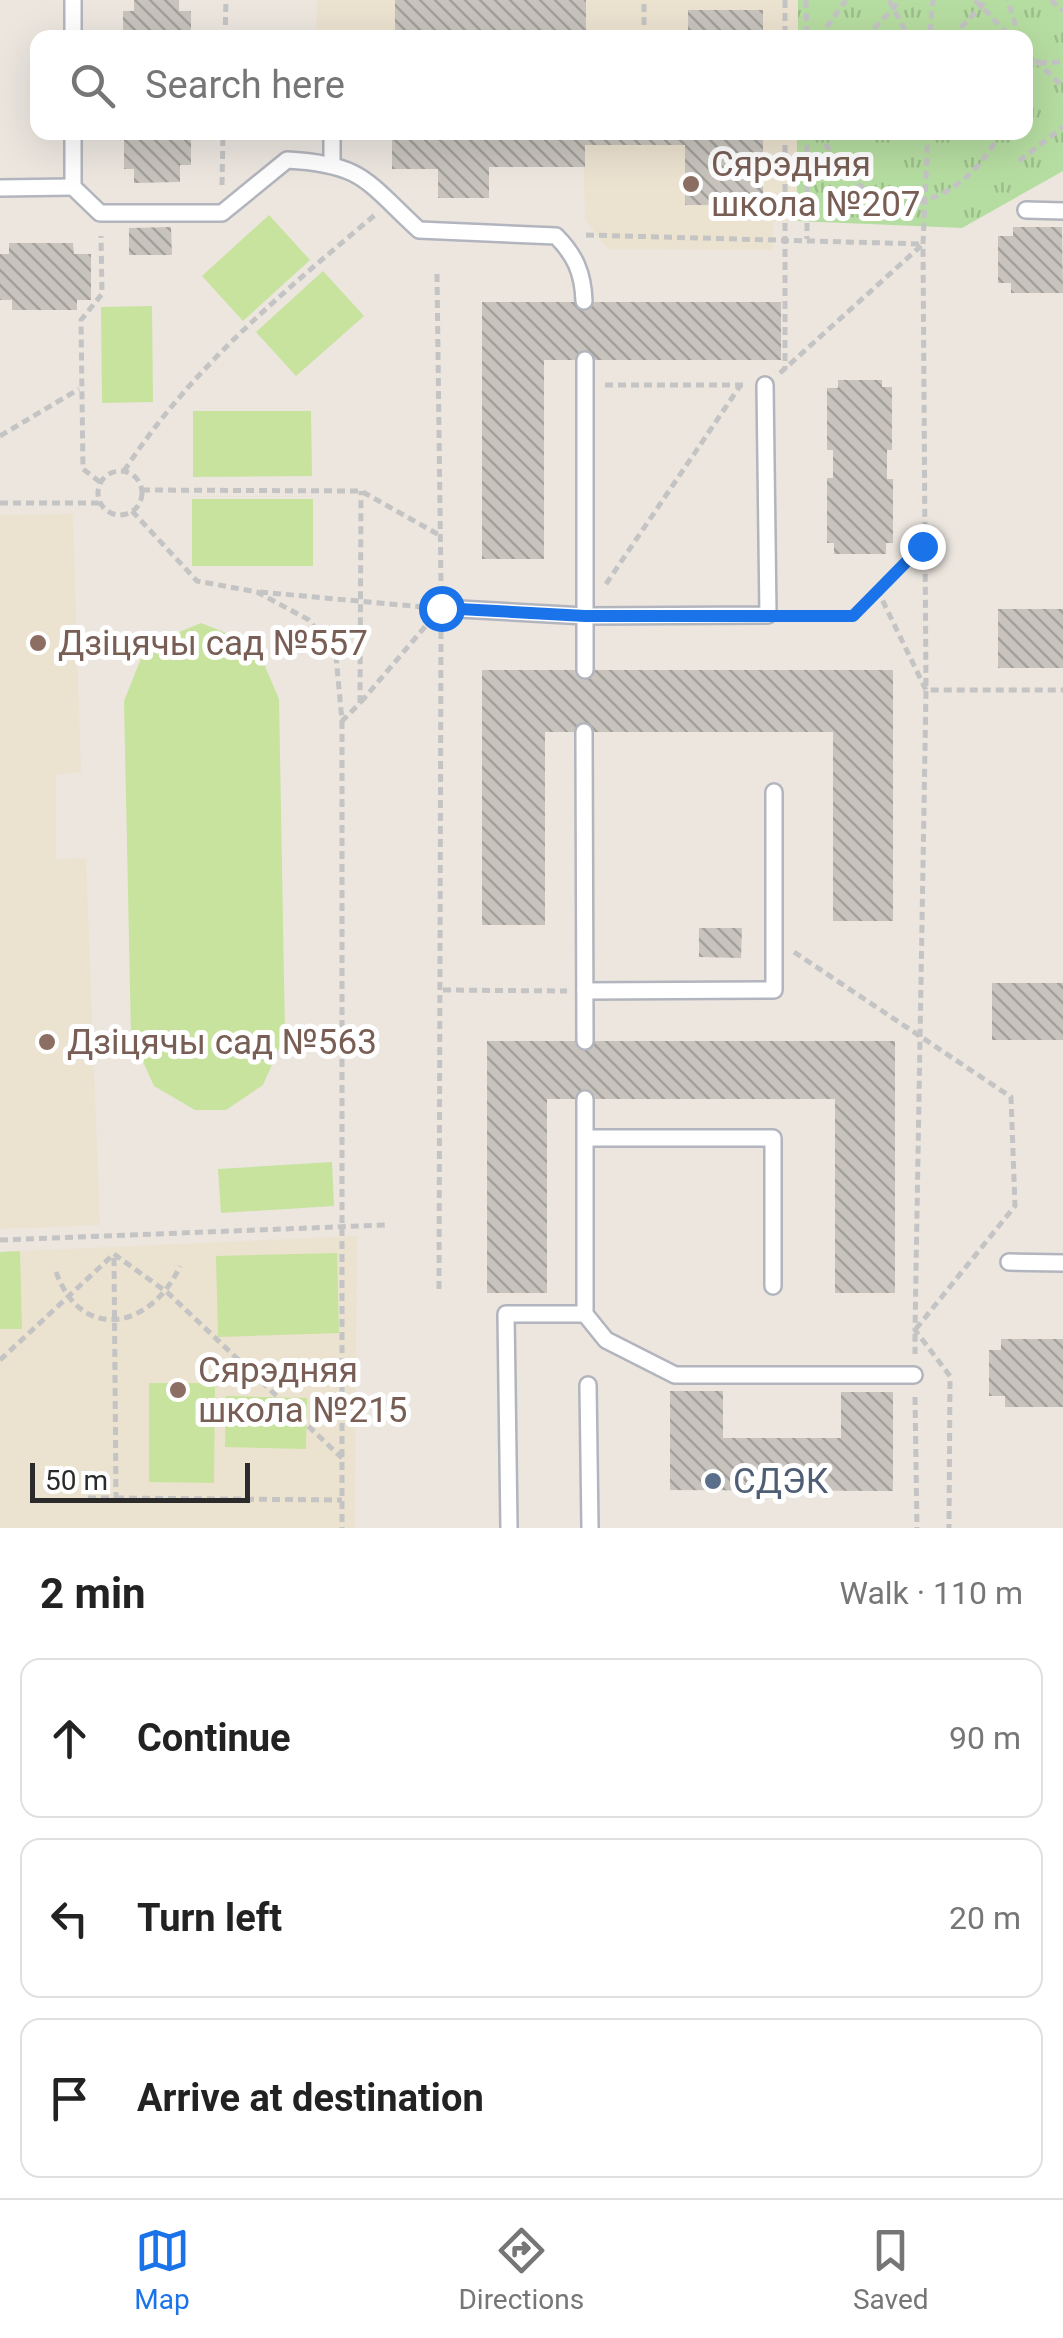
<!DOCTYPE html>
<meta charset="utf-8">
<style>
:root{--surface:#fff;--page:#f2f2f2;--text:#222;--muted:#767676;--line:#e0e0e0;--accent:#1a73e8}
body{margin:0;font-family:Roboto,sans-serif;background:var(--page);color:var(--text)}
.scale{position:absolute;left:30px;bottom:25px;width:220px;box-sizing:border-box;padding-left:10px;border:5px solid #2b2b2b;border-top:0;font-size:28px;line-height:35px;white-space:nowrap;color:#2b2b2b;-webkit-text-stroke:8px #fff;paint-order:stroke}
.stop{position:absolute;width:30px;height:30px;margin:-22px;border:8px solid #1a73e8;border-radius:50%;background:#fff}
.stop.end{background:#1a73e8;border-color:#fff;box-shadow:0 2px 10px #0008}
.list{margin:0;padding:0;list-style:none}
h2{display:flex;justify-content:space-between;align-items:center;height:130px;margin:0;padding:0 40px;font-size:42px}
h2 small{font-size:32px;font-weight:400;color:var(--muted)}
.list li{display:grid;grid-template-columns:65px 1fr auto;gap:30px;align-items:center;box-sizing:border-box;height:160px;margin:0 20px 20px;padding:0 20px;border:2px solid var(--line);border-radius:20px}
.list b{display:block;font-size:38px;white-space:nowrap}
.list em{font-size:32px;font-style:normal;color:var(--muted)}
.icon{flex:none;width:55px;height:55px;fill:none;stroke:currentColor;stroke-width:2;stroke-linecap:round;stroke-linejoin:round}
.map{position:relative;flex:none;width:1063px;height:1528px;overflow:hidden}
.search{position:absolute;background:var(--surface);box-shadow:0 10px 40px #0002;left:30px;right:30px;top:30px;height:110px;display:flex;align-items:center;gap:25px;box-sizing:border-box;padding:0 35px;border-radius:20px;color:var(--muted);font-size:38px}
.sheet{height:670px;background:var(--surface)}
nav{display:flex;justify-content:space-around;align-items:center;box-sizing:border-box;height:140px;border-top:2px solid var(--line);background:var(--surface);font-size:28px;color:var(--muted)}
nav a{display:grid;justify-items:center;gap:5px}
nav .on{color:var(--accent)}
.map>svg:first-child{display:block}
.education{fill:#ece2d0}
.grass{fill:url(#grass-tufts)}
.pitch{fill:#c7e39d}
.building{fill:url(#building-back-hatch)}
.lines{fill:none;stroke-linecap:round;stroke-linejoin:round}
.service-casing{stroke:#b2b5bd;stroke-width:20}
.path{stroke:#c4c4c4;stroke-width:5;stroke-dasharray:8 5;stroke-linecap:butt}
.service{stroke:#fff;stroke-width:15}
.route{stroke:#1a73e8;stroke-width:12}
.education-dot{fill:#8d6e63;stroke:#fff;stroke-width:4}
.service-dot{fill:#5c6f8a;stroke:#fff;stroke-width:4}
.labels{text-anchor:middle;stroke-width:10;stroke-linejoin:round;paint-order:stroke}
.education-label{font-size:35px;fill:#785e54;stroke:#fff;text-anchor:start}
.service-label{font-size:35px;fill:#4e5e75;stroke:#fff;text-anchor:start}
</style>
<div class="map">
<svg width="1063" height="1528" viewBox="0 0 1063 1528">
<defs>
<pattern id="grass-tufts" width="24" height="20" patternUnits="userSpaceOnUse" patternTransform="scale(2.5)"><rect width="24" height="20" fill="#b6dda1"/><path d="M3 7l-1-3M5 7V3M7 7l1-3M15 17l-1-3M17 17v-4M19 17l1-3" fill="none" stroke="#9dbe8b"/></pattern>
<pattern id="building-back-hatch" width="6" height="6" patternUnits="userSpaceOnUse" patternTransform="scale(2.5)"><rect width="6" height="6" fill="#c8c4bd"/><path d="M-1 5l2 2M0 0l6 6M5-1l2 2" fill="none" stroke="#a39f9a"/></pattern>
</defs>
<rect width="100%" height="100%" fill="#ece6df"/>
<g class="education">
<polygon points="317,0 798,0 798,37 316,38"/>
<polygon points="315,133 797,133 797,221 773,222 773,250 608,249 585,220 584,167 489,167 489,198 438,198 438,169 392,169 392,133"/>
<polygon points="73,514 81,772 56,775 56,859 86,858 100,1225 0,1229 0,515"/>
<polygon points="357,1236 355,1528 0,1528 0,1252"/>
</g>
<polygon class="grass" points="798,0 1063,0 1063,171 962,228 797,221 797,133 1026,132 1026,38 798,37"/>
<g class="pitch">
<polygon points="269,215 310,260 243,321 202,276"/>
<polygon points="323,271 364,316 296,376 256,332"/>
<polygon points="152,306 153,402 102,403 101,307"/>
<polygon points="193,411 311,411 312,476 193,477"/>
<rect x="192" y="499" width="121" height="67"/>
<polygon points="201,623 256,645 279,699 285,1035 263,1085 226,1110 195,1110 154,1086 131,1035 124,701 146,646"/>
<polygon points="332,1162 334,1206 221,1213 218,1169"/>
<polygon points="20,1251 22,1329 0,1329 0,1252"/>
<polygon points="337,1253 339,1333 218,1337 216,1256"/>
<polygon points="149,1383 215,1383 214,1483 149,1482"/>
<polygon points="226,1396 307,1398 306,1449 225,1447"/>
</g>
<g class="building">
<polygon points="134,0 179,0 179,11 191,11 191,38 123,38 123,11 134,11"/>
<rect x="395" y="0" width="191" height="38"/>
<rect x="688" y="10" width="75" height="28"/>
<polygon points="124,132 191,132 191,165 180,165 180,182 134,183 134,169 124,169"/>
<polygon points="392,132 763,132 763,205 685,205 685,145 585,145 585,167 489,167 489,198 438,198 438,169 392,169"/>
<polygon points="171,227 172,255 129,255 129,228"/>
<polygon points="1013,227 1062,227 1063,293 1011,293 1011,283 998,283 998,236 1013,236"/>
<polygon points="9,243 73,243 74,254 91,254 91,300 77,300 77,310 12,310 12,300 0,300 0,254 9,254"/>
<polygon points="482,302 781,302 781,360 544,360 544,559 482,559"/>
<polygon points="838,380 882,380 882,387 892,387 892,450 887,450 887,479 893,479 893,543 886,543 886,554 834,554 834,543 827,543 827,478 833,478 833,450 827,450 827,388 838,388"/>
<rect x="998" y="609" width="65" height="59"/>
<polygon points="482,670 893,670 893,921 833,921 833,732 545,732 545,925 482,925"/>
<polygon points="699,928 742,928 741,958 699,957"/>
<rect x="992" y="983" width="71" height="57"/>
<polygon points="487,1041 895,1041 895,1293 835,1293 835,1099 547,1099 547,1293 487,1293"/>
<polygon points="1001,1339 1063,1339 1063,1407 1005,1407 1005,1396 989,1396 989,1350 1001,1350"/>
<polygon points="670,1391 723,1391 723,1438 841,1438 841,1392 893,1392 893,1491 670,1490"/>
</g>
<g class="lines">
<g class="service-casing">
<g id="service">
<polyline points="73,38 73,0"/>
<path d="M73,132V187L100,213H222L287,160C363,164 366,181 419,230L556,236C575,255 583,273 584,301"/>
<polyline points="332,132 332,162"/>
<polyline points="0,188 73,187"/>
<polyline points="1026,210 1063,211"/>
<polyline points="585,360 585,670"/>
<polyline points="441,608 585,616 768,615 765,385"/>
<polyline points="584,732 585,1041"/>
<polyline points="585,991 774,990 774,792"/>
<polyline points="585,1099 585,1314 606,1340 675,1375 914,1375"/>
<polyline points="586,1138 773,1138 773,1286"/>
<polyline points="1009,1262 1063,1263"/>
<polyline points="588,1385 590,1528"/>
<polyline points="509,1528 506,1314 585,1314"/>
</g>
</g>
<g class="path">
<polyline points="785,0 785,38"/>
<polyline points="806,0 807,38"/>
<polyline points="889,0 908,36"/>
<polyline points="975,0 1012,38"/>
<polyline points="1051,0 1063,11"/>
<polyline points="930,32 933,0"/>
<polyline points="952,37 987,0"/>
<polyline points="225,38 226,0"/>
<polyline points="644,38 644,0"/>
<polyline points="819,38 846,0"/>
<polyline points="865,38 901,0"/>
<polyline points="905,38 930,32 952,38"/>
<polyline points="1026,51 1063,87"/>
<polyline points="1026,63 1063,62"/>
<polyline points="785,132 785,369"/>
<polyline points="807,132 807,239"/>
<path d="M819,132C903,301 1063,129 1007,0"/>
<polyline points="928,132 923,244 926,690 915,1330 950,1376 949,1528"/>
<polyline points="1019,161 1063,127"/>
<polyline points="222,185 223,132"/>
<polyline points="586,235 923,244"/>
<polyline points="437,274 441,586"/>
<polyline points="780,373 923,244"/>
<polyline points="605,385 744,385"/>
<polyline points="0,436 79,389"/>
<circle cx="120" cy="493" r="22"/>
<path d="M124,471C191,368 282,293 376,214"/>
<polyline points="100,482 83,469 81,320 102,294 101,236"/>
<polyline points="142,490 361,491 441,536"/>
<polyline points="0,503 100,503"/>
<polyline points="132,511 197,581 257,592 309,620 336,656 342,721 360,703 361,491"/>
<polyline points="606,584 740,386"/>
<polyline points="877,589 926,690 1063,690"/>
<polyline points="260,592 423,607"/>
<polyline points="790,615 853,616 922,545"/>
<polyline points="361,702 429,622"/>
<polyline points="342,721 342,1528"/>
<polyline points="794,952 1011,1097 1015,1206 915,1330 915,1354"/>
<polyline points="443,990 567,991"/>
<polyline points="0,1240 386,1225"/>
<polyline points="114,1254 168,1293 342,1458"/>
<path d="M56,1272C82,1344 152,1328 180,1266"/>
<polyline points="439,1289 441,627"/>
<polyline points="0,1360 114,1254"/>
<polyline points="915,1397 917,1528"/>
<polyline points="88,1498 116,1498 114,1254"/>
<polyline points="116,1498 342,1500"/>
</g>
<use href="#service" class="service"/>
</g>
<g class="lines">
<polyline class="route" points="441,608 585,616 853,616 922,546"/>
</g>
<g class="education-dot">
<circle cx="691" cy="184" r="10"/>
<circle cx="38" cy="643" r="10"/>
<circle cx="47" cy="1042" r="10"/>
<circle cx="178" cy="1390" r="10"/>
</g>
<circle class="service-dot" cx="713" cy="1481" r="10"/>
<g class="labels">
<g class="education-label">
<text x="711" y="176">Сярэдняя<tspan x="711" dy="40">школа №207</tspan></text>
<text x="58" y="655">Дзіцячы сад №557</text>
<text x="67" y="1054">Дзіцячы сад №563</text>
<text x="198" y="1382">Сярэдняя<tspan x="198" dy="40">школа №215</tspan></text>
</g>
<g class="service-label">
<text x="733" y="1493">СДЭК</text>
</g>
</g>
</svg>
<div class="scale">50 m</div>
<div class="stop" style="left:441px;top:608px"></div>
<div class="stop end" style="left:922px;top:546px"></div>
<div class="search"><svg class="icon" aria-label="search" viewBox="0 0 24 24"><circle cx="10" cy="10" r="6"/><path d="M15 15l6 6"/></svg>Search here</div>
</div>
<section class="sheet">
<h2>2 min<small>Walk · 110 m</small></h2>
<ul class="list">
<li><svg class="icon" aria-label="ahead" viewBox="0 0 24 24"><path d="M12 20V5M6 11l6-6 6 6"/></svg><div><b>Continue</b></div><em>90 m</em></li>
<li><svg class="icon" aria-label="left" viewBox="0 0 24 24"><path d="M17 20v-9H6M10 6l-5 5 5 5"/></svg><div><b>Turn left</b></div><em>20 m</em></li>
<li><svg class="icon" aria-label="arrive" viewBox="0 0 24 24"><path d="M6 21V4h12l-3 4 3 4H6"/></svg><div><b>Arrive at destination</b></div></li>
</ul>
</section>
<nav>
<a class="on"><svg class="icon" aria-label="map" viewBox="0 0 24 24"><path d="M3 6l6-2 6 2 6-2v14l-6 2-6-2-6 2zM9 4v14M15 6v14"/></svg>Map</a>
<a><svg class="icon" aria-label="directions" viewBox="0 0 24 24"><path d="M12 3l9 9-9 9-9-9zM9 14v-3h6M13 9l2 2-2 2"/></svg>Directions</a>
<a><svg class="icon" aria-label="saved" viewBox="0 0 24 24"><path d="M7 4h10v16l-5-4-5 4z"/></svg>Saved</a>
</nav>
